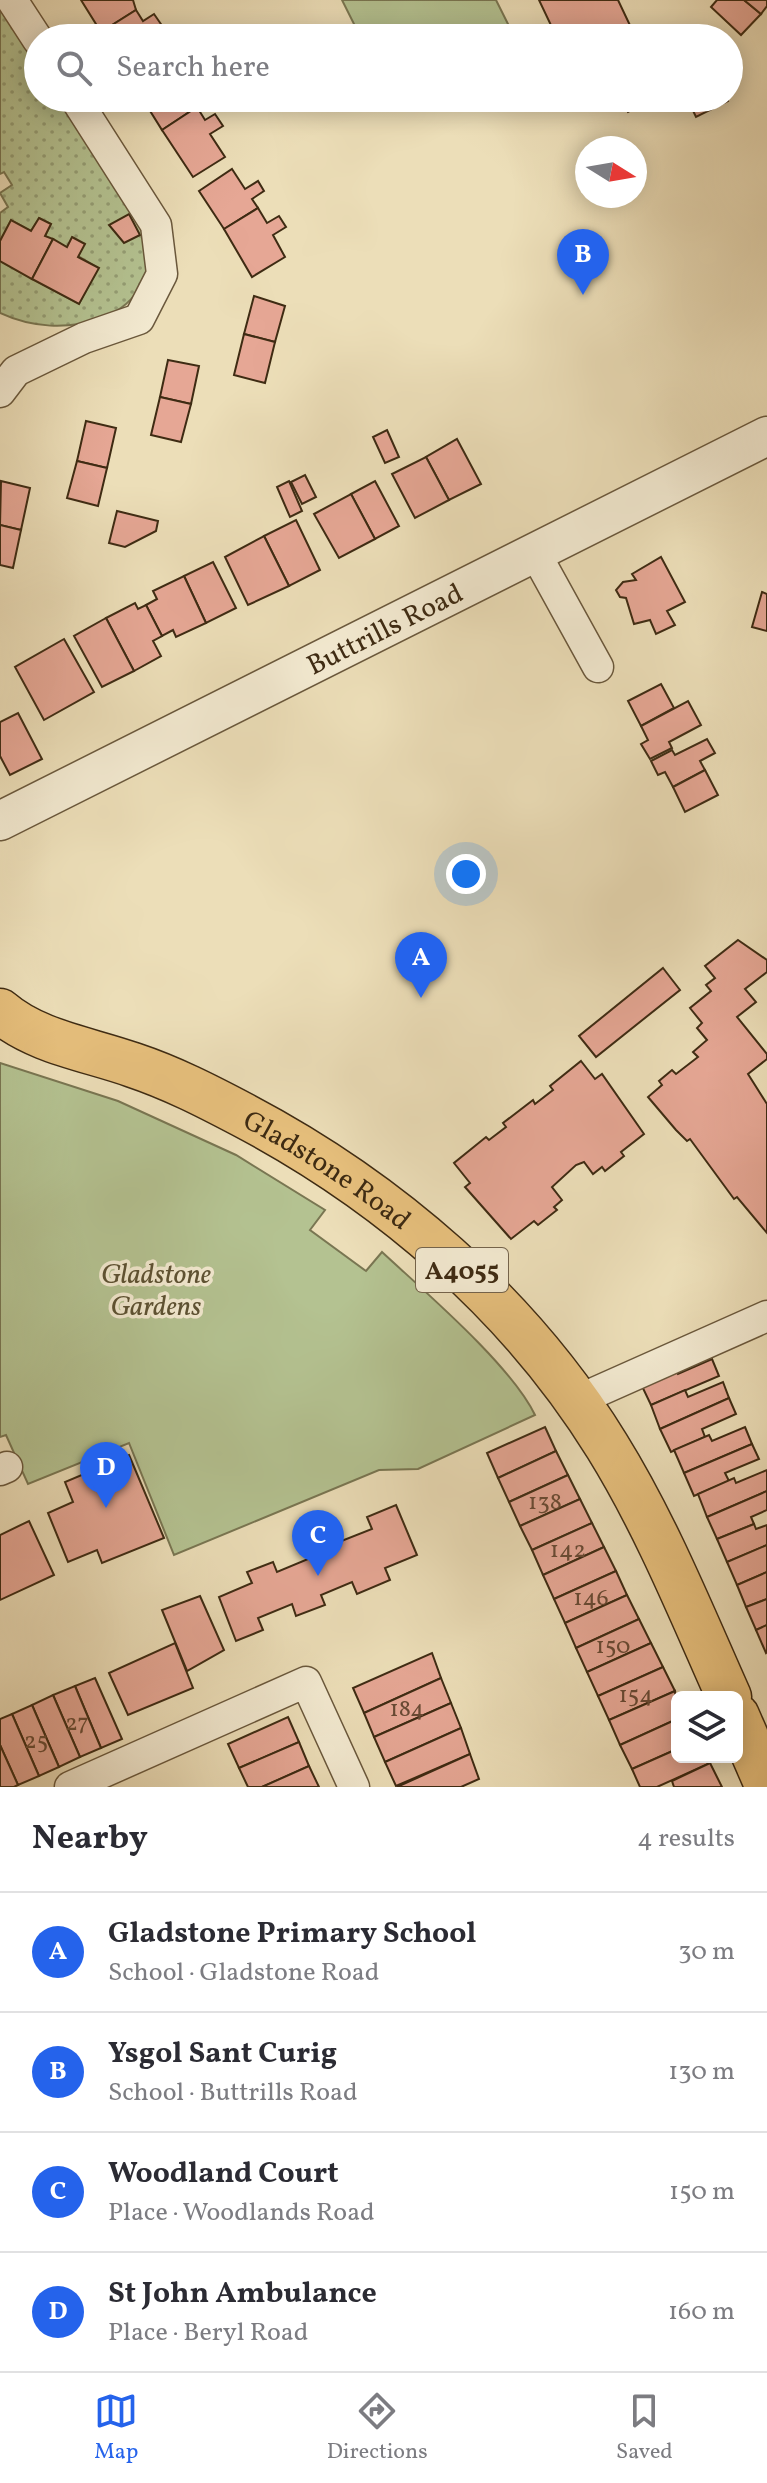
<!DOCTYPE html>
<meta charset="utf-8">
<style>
:root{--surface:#fff;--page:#f2f2f3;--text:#2b2b33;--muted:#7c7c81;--line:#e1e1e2;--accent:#2563eb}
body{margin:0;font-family:Vollkorn,serif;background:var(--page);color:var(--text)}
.controls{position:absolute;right:24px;bottom:24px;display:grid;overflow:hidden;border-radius:12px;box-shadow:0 4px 20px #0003}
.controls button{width:72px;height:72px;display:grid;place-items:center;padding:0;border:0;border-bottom:2px solid var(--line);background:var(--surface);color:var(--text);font:40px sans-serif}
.compass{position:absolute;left:575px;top:136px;width:72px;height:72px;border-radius:50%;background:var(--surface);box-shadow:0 4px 20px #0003;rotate:101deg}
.you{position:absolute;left:466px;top:874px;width:28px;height:28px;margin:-20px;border:6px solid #fff;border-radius:50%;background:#1a73e8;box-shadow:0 0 0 12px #1a73e833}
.badge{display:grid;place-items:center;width:52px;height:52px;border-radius:50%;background:var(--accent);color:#fff;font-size:26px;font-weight:700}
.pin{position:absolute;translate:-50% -66px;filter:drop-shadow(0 2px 4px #0008)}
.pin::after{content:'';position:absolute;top:42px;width:28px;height:24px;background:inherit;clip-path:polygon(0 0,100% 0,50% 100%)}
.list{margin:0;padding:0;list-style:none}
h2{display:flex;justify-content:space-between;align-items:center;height:104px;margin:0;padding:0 32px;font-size:34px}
h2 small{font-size:26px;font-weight:400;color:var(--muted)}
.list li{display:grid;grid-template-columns:52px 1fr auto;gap:24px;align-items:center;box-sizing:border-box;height:120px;padding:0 32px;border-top:2px solid var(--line)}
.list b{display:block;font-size:30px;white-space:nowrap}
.list p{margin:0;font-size:26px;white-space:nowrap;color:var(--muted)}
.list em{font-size:26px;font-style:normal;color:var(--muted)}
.icon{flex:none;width:44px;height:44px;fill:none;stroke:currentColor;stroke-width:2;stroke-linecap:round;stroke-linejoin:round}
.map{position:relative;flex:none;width:767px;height:1787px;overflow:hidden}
.search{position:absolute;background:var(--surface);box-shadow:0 4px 20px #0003;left:24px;right:24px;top:24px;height:88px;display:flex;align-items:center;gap:20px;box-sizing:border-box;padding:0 28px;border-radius:44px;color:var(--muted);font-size:30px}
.sheet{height:584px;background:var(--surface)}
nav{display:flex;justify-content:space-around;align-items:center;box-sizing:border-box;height:112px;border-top:2px solid var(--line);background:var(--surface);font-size:22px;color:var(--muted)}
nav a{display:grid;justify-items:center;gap:4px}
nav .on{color:var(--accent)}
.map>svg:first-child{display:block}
.grass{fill:url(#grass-dots);stroke:#797652;stroke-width:2}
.park{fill:#b4c291;stroke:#797652;stroke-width:2}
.building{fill:#e6a795;stroke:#3e2b13;stroke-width:2}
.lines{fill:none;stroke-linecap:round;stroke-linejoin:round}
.minor-casing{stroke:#6a583c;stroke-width:33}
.tertiary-casing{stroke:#6a583c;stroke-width:41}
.primary-casing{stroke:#3e2b13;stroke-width:47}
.minor{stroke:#f3ead1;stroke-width:30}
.tertiary{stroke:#f3ead1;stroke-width:38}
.primary{stroke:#e6bf7c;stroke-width:44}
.labels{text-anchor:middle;stroke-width:7;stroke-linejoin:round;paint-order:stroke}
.number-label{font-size:24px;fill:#684a34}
.shield{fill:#f3ead1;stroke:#74644c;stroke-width:2}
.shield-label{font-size:26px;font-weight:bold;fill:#3e2b13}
.street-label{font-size:28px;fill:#3e2b13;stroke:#f3ead1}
.park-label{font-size:28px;font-style:italic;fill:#5c5132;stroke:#f3ead1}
</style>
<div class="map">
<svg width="767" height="1787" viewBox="0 0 767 1787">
<defs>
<pattern id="grass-dots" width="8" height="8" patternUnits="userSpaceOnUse" patternTransform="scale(2)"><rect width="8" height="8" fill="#b4c291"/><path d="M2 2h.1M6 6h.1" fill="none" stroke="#949e75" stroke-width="1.8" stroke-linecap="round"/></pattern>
</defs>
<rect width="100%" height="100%" fill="#ecdeb8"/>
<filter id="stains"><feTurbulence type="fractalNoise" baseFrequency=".0025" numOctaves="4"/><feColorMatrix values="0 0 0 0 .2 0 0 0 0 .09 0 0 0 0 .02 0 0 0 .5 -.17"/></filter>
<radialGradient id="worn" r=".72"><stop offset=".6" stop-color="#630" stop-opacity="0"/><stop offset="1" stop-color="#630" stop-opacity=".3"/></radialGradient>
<path class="grass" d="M0,11L19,21L38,54V98H65C84,129 104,161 124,192C131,203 143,217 147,229C158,268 139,304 102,318C68,330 32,328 0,313V261L79,304L98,268L45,236L51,224L39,218L31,231L11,220L0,241V213L8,207L0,193L12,185L4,172L0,174Z"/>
<g class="park">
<polygon points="342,0 496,0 515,38 361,38"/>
<path d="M0,1063L118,1101L236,1155L325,1210L310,1230L366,1271L382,1252C425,1292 511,1365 535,1415L418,1469L379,1470L174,1555L129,1443L28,1484L6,1435L0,1437Z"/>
</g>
<g class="building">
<polygon points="81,0 133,0 136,10 101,32"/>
<polygon points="539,0 618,0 636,38 562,38 565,34 557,38"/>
<polygon points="717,0 744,0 761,14 741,35 711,7"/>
<polygon points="744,0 767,0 767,6 761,14"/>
<polygon points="136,10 143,21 154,14 163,27 151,38 105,38 101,32"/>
<polygon points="142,98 195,98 192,100 197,107 162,130"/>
<polygon points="621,98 655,98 628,112"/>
<polygon points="687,98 727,98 728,101 696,117"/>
<polygon points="197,107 205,120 215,114 223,126 210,134 225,157 193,177 162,130"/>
<polygon points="232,169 245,189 258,181 264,191 252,199 258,208 224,229 199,191"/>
<polygon points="258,208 267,223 279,216 286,227 273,235 285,257 252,277 224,229"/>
<polygon points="129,214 140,235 124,243 109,225"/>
<polygon points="39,218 51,224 45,236 53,239 32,279 0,261 0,241 11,220 31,231"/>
<polygon points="72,237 85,244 78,257 99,268 79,304 32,279 53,239 67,247"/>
<polygon points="254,296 285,306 275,342 244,334"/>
<polygon points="244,334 275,342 265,383 234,375"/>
<polygon points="168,360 199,366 191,404 160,397"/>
<polygon points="160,397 191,404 181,442 151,435"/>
<polygon points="86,421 116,428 107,468 77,461"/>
<polygon points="387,430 399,457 385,463 373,437"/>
<polygon points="457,439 481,484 449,500 426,457"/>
<polygon points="426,457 449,500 415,518 392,474"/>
<polygon points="77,461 107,468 98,506 67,498"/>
<polygon points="305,475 316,497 302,504 291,482"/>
<polygon points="1,481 30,488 21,530 0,525"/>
<polygon points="289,481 302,511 290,517 277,487"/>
<polygon points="375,481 399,526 375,539 351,494"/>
<polygon points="351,494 375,539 339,558 314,514"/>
<polygon points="117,511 158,521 156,531 125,547 109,543"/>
<polygon points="296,520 320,570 289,586 264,536"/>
<polygon points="0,525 21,530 13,568 0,565"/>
<polygon points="264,536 289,586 248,605 225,557"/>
<polygon points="661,557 685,602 667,611 675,625 656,634 650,620 634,624 626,598 620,597 616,590 623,582 636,580 632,574"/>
<polygon points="213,562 236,608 206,623 184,576"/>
<polygon points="184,576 206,623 176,637 173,630 162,636 146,605 157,599 153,591"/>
<polygon points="762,592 767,594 767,631 752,627"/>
<polygon points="135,603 138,609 146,605 162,636 153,641 161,656 134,671 106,618"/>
<polygon points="106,618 134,671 102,687 74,636"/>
<polygon points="64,639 94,692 44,720 15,667"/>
<polygon points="661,684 674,708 641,726 628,701"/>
<polygon points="688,701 701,725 669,742 672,748 650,759 641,744 648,740 641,726"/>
<polygon points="18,713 42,759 10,775 0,756 0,722"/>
<polygon points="707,739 715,753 700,761 705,770 673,787 665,772 658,775 651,761 672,750 675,755"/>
<polygon points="705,770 718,795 685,812 673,787"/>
<polygon points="738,940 767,960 767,972 745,989 756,1002 737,1017 767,1054 767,1059 748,1074 767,1104 767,1233 737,1197 734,1199 690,1139 687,1141 676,1130 648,1097 662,1085 659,1081 672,1070 676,1074 698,1057 693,1052 707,1040 697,1028 702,1023 690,1008 711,991 706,985 715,978 705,966"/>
<polygon points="663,968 680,990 596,1057 579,1036"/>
<polygon points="581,1061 595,1079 602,1074 644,1134 621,1152 624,1156 605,1171 602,1167 593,1174 584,1162 576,1165 552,1187 562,1200 554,1207 557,1210 538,1225 534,1221 511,1239 465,1187 470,1183 454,1163 486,1137 489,1140 506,1127 503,1123 533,1100 535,1104 553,1090 550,1086"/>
<polygon points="712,1359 719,1376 651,1405 640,1382 675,1367 678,1374"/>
<polygon points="723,1382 729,1398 660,1429 651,1405 685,1390 688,1397"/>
<polygon points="729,1398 736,1414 702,1429 705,1437 671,1452 660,1429"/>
<polygon points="545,1427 556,1451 498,1478 487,1453"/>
<polygon points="745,1427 752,1444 684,1473 674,1450 709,1435 712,1441"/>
<polygon points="752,1444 759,1459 725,1473 729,1481 694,1496 684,1473"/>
<polygon points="556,1451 568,1475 509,1502 498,1478"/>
<polygon points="129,1455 164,1538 102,1563 97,1550 68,1562 48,1513 73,1502 65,1482"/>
<polygon points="767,1470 767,1491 707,1517 698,1494 734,1478 736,1483"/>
<polygon points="568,1475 580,1499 520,1526 509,1502"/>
<polygon points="767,1491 767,1510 751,1517 754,1524 717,1539 707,1517"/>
<polygon points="580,1499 592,1523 532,1550 520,1526"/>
<polygon points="396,1505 417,1555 385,1568 390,1580 357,1594 352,1582 321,1595 325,1605 296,1616 292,1604 258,1618 263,1630 236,1641 219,1597 252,1583 247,1572 273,1562 277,1572 313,1557 308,1544 335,1533 339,1542 372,1529 367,1517"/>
<polygon points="29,1521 54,1575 0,1600 0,1535"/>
<polygon points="592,1523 604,1547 543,1575 532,1550"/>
<polygon points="754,1524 756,1529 767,1525 767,1545 727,1562 717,1539"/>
<polygon points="767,1545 767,1572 737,1585 727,1562"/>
<polygon points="604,1547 616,1571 554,1599 543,1575"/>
<polygon points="616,1571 627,1595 565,1623 554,1599"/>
<polygon points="767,1572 767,1599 746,1607 737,1585"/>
<polygon points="627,1595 639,1619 576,1648 565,1623"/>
<polygon points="200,1596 224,1650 187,1671 162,1610"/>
<polygon points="767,1599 767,1625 756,1630 746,1607"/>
<polygon points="639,1619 651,1643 587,1672 576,1648"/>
<polygon points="767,1625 767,1652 766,1653 756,1630"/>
<polygon points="175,1643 193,1688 128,1715 109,1673"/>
<polygon points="651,1643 663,1667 598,1696 587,1672"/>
<polygon points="432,1653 441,1678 364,1713 353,1688"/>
<polygon points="663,1667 675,1691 609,1720 598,1696"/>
<polygon points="95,1678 122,1739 101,1748 75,1686"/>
<polygon points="441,1678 451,1703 374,1737 364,1713"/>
<polygon points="75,1686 101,1748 80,1757 53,1695"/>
<polygon points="675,1691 677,1719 620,1745 609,1720"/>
<polygon points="53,1695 80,1757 59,1767 32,1705"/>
<polygon points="451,1703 461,1728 385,1762 374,1737"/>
<polygon points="32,1705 59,1767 39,1776 12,1714"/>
<polygon points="12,1714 39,1776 18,1785 0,1745 0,1719"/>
<polygon points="288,1717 299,1742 239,1768 228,1744"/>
<polygon points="677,1719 677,1749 632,1769 620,1745"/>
<polygon points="461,1728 470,1754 396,1786 385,1762"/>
<polygon points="299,1742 309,1766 262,1787 248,1787 239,1768"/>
<polygon points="0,1745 18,1785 14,1787 0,1787"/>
<polygon points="677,1749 677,1757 707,1757 710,1763 657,1787 640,1787 632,1769"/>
<polygon points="470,1754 479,1779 461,1787 397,1787"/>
<polygon points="710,1763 722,1787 674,1787 672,1781"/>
<polygon points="309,1766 319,1787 262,1787"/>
</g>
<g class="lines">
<g class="minor-casing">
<g id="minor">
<polyline points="12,0 38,40"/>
<polyline points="0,392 16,371 84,338 139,319 162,274 156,225 75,98"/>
<polyline points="534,551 598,667"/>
<polyline points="576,1401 767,1316"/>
<polyline points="0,1470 7,1467"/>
<polyline points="70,1787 306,1682 354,1787"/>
</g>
</g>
<g class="tertiary-casing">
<g id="tertiary">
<path id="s1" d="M0,821L767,436"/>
</g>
</g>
<g class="primary-casing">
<g id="primary">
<path id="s2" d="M0,1011C36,1042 88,1049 133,1065C172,1078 207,1096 243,1115C389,1192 520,1305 607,1446C656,1525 691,1612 729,1697"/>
<polyline points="737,1716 767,1785"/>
</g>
</g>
<use href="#minor" class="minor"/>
<use href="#tertiary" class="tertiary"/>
<use href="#primary" class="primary"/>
</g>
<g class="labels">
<g class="number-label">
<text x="545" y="1509">138</text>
<text x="568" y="1557">142</text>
<text x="591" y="1605">146</text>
<text x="613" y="1653">150</text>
<text x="636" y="1702">154</text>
<text x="407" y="1716">184</text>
<text x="77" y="1730">27</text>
<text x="36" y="1748">25</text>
</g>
<rect class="shield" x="416" y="1248" width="92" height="44" rx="6"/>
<g class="shield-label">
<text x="462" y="1279">A4055</text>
</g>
<g class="street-label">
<text dy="10" stroke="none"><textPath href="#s1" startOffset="430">Buttrills Road</textPath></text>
<text dy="10" stroke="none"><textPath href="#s2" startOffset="366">Gladstone Road</textPath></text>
</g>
<g class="park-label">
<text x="156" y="1283">Gladstone<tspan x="156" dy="32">Gardens</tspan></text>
</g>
</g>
<rect width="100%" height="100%" filter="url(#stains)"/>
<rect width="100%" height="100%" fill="url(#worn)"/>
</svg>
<div class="controls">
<button><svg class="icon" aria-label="layers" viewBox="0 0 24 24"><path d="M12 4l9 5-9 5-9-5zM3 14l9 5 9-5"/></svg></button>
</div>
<svg class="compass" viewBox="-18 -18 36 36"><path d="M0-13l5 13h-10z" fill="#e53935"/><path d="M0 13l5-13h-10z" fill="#7c7c81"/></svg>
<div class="you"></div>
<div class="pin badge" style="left:421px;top:998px">A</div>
<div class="pin badge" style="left:583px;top:295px">B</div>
<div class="pin badge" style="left:318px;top:1576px">C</div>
<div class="pin badge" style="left:106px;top:1508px">D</div>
<div class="search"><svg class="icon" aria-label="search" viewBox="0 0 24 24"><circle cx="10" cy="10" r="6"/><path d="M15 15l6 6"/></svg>Search here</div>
</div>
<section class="sheet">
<h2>Nearby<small>4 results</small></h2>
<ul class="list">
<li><span class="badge">A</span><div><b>Gladstone Primary School</b><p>School · Gladstone Road</p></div><em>30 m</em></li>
<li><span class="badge">B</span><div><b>Ysgol Sant Curig</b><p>School · Buttrills Road</p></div><em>130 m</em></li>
<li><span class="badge">C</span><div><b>Woodland Court</b><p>Place · Woodlands Road</p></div><em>150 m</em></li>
<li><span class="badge">D</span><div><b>St John Ambulance</b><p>Place · Beryl Road</p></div><em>160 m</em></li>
</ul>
</section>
<nav>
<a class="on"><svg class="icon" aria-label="map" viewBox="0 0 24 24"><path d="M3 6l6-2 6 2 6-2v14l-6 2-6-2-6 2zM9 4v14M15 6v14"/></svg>Map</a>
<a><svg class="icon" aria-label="directions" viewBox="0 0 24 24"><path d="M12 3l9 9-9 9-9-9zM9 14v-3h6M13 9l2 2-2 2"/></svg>Directions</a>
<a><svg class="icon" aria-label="saved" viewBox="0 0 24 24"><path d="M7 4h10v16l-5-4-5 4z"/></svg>Saved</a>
</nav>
